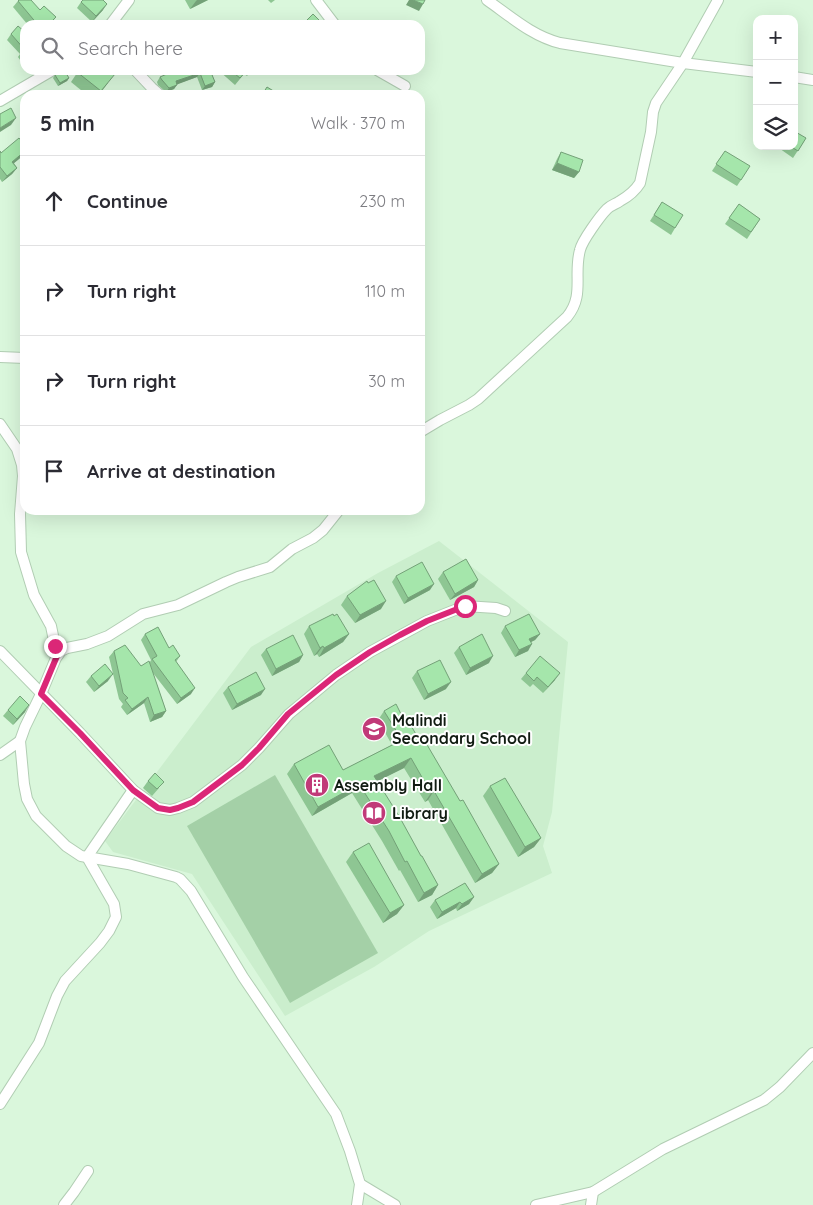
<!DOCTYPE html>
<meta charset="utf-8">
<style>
:root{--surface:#fff;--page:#f2f2f3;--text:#2b2b33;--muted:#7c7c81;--line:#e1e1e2}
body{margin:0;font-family:Quicksand,sans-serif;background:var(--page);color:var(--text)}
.controls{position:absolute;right:15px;top:15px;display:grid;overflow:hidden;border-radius:10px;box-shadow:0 5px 20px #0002}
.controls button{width:45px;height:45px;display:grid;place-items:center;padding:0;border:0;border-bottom:1px solid var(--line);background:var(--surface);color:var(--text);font:25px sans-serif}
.stop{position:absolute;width:15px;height:15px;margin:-11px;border:4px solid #db2777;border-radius:50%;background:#fff}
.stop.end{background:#db2777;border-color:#fff;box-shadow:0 1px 5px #0008}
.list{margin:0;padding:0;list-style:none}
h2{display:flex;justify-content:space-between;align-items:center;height:65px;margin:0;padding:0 20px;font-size:21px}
h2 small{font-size:16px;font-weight:400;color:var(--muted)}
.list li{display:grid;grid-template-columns:32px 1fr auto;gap:15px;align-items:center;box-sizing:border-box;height:90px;padding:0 20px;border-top:1px solid var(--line)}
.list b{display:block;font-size:19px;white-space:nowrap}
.list em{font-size:16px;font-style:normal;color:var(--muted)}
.icon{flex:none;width:28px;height:28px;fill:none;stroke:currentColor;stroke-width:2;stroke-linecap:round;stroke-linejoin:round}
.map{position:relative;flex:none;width:813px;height:1205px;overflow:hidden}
.search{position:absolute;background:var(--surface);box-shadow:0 5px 20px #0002;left:20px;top:20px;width:405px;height:55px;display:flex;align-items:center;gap:12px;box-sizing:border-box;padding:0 18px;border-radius:15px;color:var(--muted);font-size:19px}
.panel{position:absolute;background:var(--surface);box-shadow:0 5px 20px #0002;left:20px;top:90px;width:405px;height:425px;border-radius:15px}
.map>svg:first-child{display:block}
.built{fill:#cbeecd}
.green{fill:#a4d0a7}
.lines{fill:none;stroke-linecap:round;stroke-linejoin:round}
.street-casing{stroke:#b1cdb3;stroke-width:12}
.street{stroke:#fff;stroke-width:10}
.wall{fill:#8ec693}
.shaded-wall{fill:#74a178}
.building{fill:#a5e6ab;stroke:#74a178}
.route{stroke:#db2777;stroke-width:6}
.labels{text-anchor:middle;stroke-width:4;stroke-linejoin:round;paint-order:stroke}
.poi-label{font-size:16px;font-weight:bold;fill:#111c12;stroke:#fff;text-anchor:start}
</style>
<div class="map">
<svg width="813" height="1205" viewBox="0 0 813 1205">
<rect width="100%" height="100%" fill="#daf7dc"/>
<polygon class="built" points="439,541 568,642 552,812 543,846 552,873 429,931 374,967 285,1016 192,874 113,852 105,841 251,647 378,573"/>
<polygon class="green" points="275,775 378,953 290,1003 187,826"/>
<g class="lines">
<g class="street-casing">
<g id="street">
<polyline points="316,0 335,25"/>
<path d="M487,0C510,16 532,36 560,43L683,63L757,72"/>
<polyline points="110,25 129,0"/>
<polyline points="135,70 152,88 160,95"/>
<polyline points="377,70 405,86"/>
<polyline points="794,77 813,80"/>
<polyline points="0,101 53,70"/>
<polyline points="0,357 25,358"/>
<polyline points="0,424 17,449 22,465 23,476 20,514 21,552 34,595 51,626 57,655"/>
<path d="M420,432L440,420L469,405L478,399L567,317C585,295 573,275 580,250C582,241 600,216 607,209C611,205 616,204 620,201C629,196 635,191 640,183L651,132L653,112L656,103L683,63L718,0"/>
<polyline points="339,510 323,530 313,538 292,549 270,567 238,577 226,582 178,605 143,614 108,636 87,644 67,648 61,651 56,658 41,694 25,727 20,741 24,784 27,799 36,816 66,846 81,856 128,864 176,877 180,879 191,891 243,977 336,1114 350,1151 360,1184 357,1205"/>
<polyline points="0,651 80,733 133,790 158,808 170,810 178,808 193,802 242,765 259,748 289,714 336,675 370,652 427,621 465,606 496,608 505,611"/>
<polyline points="0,755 20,741"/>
<polyline points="0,1104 39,1043 57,996 65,981 100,943 109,931 116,917 114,904 87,857 133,790"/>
<polyline points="360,1184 395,1205"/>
<polyline points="64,1205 74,1192 88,1171"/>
<polyline points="536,1205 593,1192 663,1149 764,1100 780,1087 813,1053"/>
<polyline points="591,1205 593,1192"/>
</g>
</g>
<use href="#street" class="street"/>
</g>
<g class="wall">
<polygon points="185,0 208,0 190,9"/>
<polygon points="268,0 275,0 271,3"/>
<polygon points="18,1 40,10 56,17 50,25 28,25 13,7"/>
<polygon points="81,2 103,10 92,22 77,8"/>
<polygon points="306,21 319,25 304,25 304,24"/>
<polygon points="25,32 25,67 18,57 20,54 7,40 11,34"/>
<polygon points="79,70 108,83 99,95 87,95 71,82"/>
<polygon points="210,70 215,82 212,87 202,90 197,77 177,84 174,89 166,92 158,85 157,82 160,77"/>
<polygon points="218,70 252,70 247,76 244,74 235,85"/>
<polygon points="55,75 69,78 67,81 58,86 53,78"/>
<polygon points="806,138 793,158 776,146 794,146"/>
<polygon points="25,145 25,153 14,163 17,168 12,174 2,182 0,179 0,151 1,153"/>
<polygon points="725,151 741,180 737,186 712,171"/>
<polygon points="561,152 579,172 574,178 552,170 557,159"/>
<polygon points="662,202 675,228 671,235 650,221"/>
<polygon points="739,204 760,219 747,239 725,224"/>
<polygon points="443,572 478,580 474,587 450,600 438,579"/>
<polygon points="396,576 430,590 404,604 392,582"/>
<polygon points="347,596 381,609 355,623 341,605"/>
<polygon points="309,626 349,634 343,642 319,657 317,654 314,656 304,634"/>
<polygon points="505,626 540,634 535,640 531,642 528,651 515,657 501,633"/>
<polygon points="145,634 169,648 180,656 176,662 191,694 177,704 153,673 166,711 162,717 150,722 144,703 127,715 121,707 123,704 119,699 109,657 114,651 141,666 150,662 151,660 141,640"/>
<polygon points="459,647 489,663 466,675 454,653"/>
<polygon points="266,649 303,655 299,662 272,676 261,655"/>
<polygon points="417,671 446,689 424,700 412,678"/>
<polygon points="526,673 555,680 543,693 533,684 530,687 521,679"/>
<polygon points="91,676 108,681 94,692 86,682"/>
<polygon points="228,687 261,695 232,710 223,693"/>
<polygon points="8,710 25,712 13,725 3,716"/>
<polygon points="384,711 406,724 422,745 460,801 499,864 492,873 475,883 428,800 425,802 404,768 377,781 438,885 432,895 418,902 400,870 399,871 382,841 352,793 312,816 287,774 294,764 343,770 392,745 378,720"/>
<polygon points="148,781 159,788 152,796 143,788"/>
<polygon points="490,786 541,838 534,847 518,857 483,796"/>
<polygon points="353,852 404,905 397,914 383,923 346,862"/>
<polygon points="474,897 469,904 457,911 456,908 437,919 430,907 435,900"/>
</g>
<g class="shaded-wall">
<polygon points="197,0 208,0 190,9 196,1"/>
<polygon points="409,0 413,0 423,4 419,11 406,5"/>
<polygon points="107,4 103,10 92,22 96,16"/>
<polygon points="200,73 197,77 173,86 176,81"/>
<polygon points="69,78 67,81 58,86 60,83"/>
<polygon points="215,82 212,87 202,90 205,86"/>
<polygon points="177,85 174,89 166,92 169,88"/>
<polygon points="16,118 11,125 0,132 0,128"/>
<polygon points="25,151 24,155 8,168 12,162"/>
<polygon points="557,163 579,172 574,178 552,170"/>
<polygon points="17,168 12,174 2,182 7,176"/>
<polygon points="478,580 474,587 450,600 455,594"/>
<polygon points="434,584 430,590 404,604 408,598"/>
<polygon points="386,601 381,609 355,623 360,615"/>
<polygon points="349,634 343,642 319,657 324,648"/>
<polygon points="540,634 535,640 525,645 529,639"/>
<polygon points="532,644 528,651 515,657 519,650"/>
<polygon points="323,646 317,654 314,656 320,648"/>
<polygon points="303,655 299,662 272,676 276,669"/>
<polygon points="493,656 489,663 466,675 470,668"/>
<polygon points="560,673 555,680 543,693 548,687"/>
<polygon points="113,674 108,681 94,692 99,686"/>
<polygon points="451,682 446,689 424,700 428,694"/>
<polygon points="195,688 191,694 177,704 181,698"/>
<polygon points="265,689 261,695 232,710 237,704"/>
<polygon points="148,697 144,703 127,715 132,709"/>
<polygon points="29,705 25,712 13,725 17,719"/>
<polygon points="166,711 162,717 150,722 154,715"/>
<polygon points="411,758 404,768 368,786 374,776"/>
<polygon points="359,784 352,793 312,816 318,807"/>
<polygon points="434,791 428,800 425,802 431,793"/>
<polygon points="541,838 534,847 518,857 525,847"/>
<polygon points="499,864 492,873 475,883 482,874"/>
<polygon points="438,885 432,895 418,902 424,893"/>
<polygon points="474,897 469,904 457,911 462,904"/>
<polygon points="460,902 456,908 437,919 442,912"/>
<polygon points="404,905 397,914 383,923 390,913"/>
</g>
<g class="building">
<polygon points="19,0 31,0 40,10 44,6 56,17 48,25 38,25 18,1"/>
<polygon points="83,0 103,0 107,4 96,16 81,2"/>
<polygon points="413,0 425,0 423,4"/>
<polygon points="313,14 321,22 318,25 310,25 306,21"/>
<polygon points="18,26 25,32 25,57 21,52 25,50 11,34"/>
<polygon points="64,70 69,78 60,83 55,75"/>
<polygon points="79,70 110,70 115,74 101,91 77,72"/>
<polygon points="176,70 210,70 215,82 205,86 200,73 176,81 177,85 169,88 162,80 160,77"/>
<polygon points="230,70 247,70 240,78"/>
<polygon points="267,87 280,95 262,95"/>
<polygon points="11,108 16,118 0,128 0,114"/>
<polygon points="794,131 806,138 798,151 790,146 794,146"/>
<polygon points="19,138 25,145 25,151 12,162 17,168 7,176 0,167 0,151 1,153"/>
<polygon points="725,151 750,166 741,180 716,164"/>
<polygon points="561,152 583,160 579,172 557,163"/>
<polygon points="662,202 683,215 675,228 654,215"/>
<polygon points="739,204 760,219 751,232 729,218"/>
<polygon points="466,559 478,580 455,594 443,572"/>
<polygon points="422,562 434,584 408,598 396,576"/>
<polygon points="374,580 386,601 360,615 347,596 367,581 368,583"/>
<polygon points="333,614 334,616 337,614 349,634 324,648 323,646 320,648 309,626"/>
<polygon points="529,614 540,634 529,639 532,644 519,650 505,626"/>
<polygon points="158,627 169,648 173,645 180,656 175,660 195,688 181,698 152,659 157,656 145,634"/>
<polygon points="482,634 493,656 470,668 459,647"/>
<polygon points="293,635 303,655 276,669 266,649"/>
<polygon points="125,645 141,666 149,661 166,711 154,715 148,697 132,709 125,700 128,698 123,693 114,651"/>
<polygon points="540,656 560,673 548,687 537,677 534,681 526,673"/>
<polygon points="440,660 451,682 428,694 417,671"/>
<polygon points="105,664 113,674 99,686 91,676"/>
<polygon points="256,672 265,689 237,704 228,687"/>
<polygon points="20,696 29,705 17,719 8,710"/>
<polygon points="396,704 406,724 409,722 422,745 426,743 460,801 463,800 499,864 482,874 434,791 431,793 411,758 374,776 399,816 421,856 422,856 438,885 424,893 407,861 405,862 389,831 359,784 318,807 294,764 329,745 343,770 402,740 384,711"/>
<polygon points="155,773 164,782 157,789 148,781"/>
<polygon points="505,778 541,838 525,847 490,786"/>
<polygon points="369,843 404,905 390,913 353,852"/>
<polygon points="465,883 474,897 462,904 460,902 442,912 435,900"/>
</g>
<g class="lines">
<polyline class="route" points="55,646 57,656 41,694 80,733 133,790 158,808 170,810 178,808 193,802 242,765 259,748 288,714 336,675 370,652 400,635 427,621 465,606"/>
</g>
<defs>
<g id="school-disc" transform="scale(1.25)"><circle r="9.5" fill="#c13a78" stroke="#fff"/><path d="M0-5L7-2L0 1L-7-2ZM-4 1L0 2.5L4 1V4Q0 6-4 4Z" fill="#fff"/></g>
<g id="building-disc" transform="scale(1.25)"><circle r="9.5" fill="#c13a78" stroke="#fff"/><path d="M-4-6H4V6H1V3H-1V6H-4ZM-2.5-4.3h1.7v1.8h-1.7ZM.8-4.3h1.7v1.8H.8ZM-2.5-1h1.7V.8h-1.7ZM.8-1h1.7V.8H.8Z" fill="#fff"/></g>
<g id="library-disc" transform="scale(1.25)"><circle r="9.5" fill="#c13a78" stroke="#fff"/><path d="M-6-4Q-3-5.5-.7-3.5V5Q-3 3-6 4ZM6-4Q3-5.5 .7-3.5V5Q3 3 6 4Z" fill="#fff"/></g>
</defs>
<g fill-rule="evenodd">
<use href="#school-disc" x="374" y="729"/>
<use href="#building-disc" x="317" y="785"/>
<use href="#library-disc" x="374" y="813"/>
</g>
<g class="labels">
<g class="poi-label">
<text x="392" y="726">Malindi<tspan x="392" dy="18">Secondary School</tspan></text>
<text x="334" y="791">Assembly Hall</text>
<text x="392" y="819">Library</text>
</g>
</g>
</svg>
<div class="controls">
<button>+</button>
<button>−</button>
<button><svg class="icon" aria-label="layers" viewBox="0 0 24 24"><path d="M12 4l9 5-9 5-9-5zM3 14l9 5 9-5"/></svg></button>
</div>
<div class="stop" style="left:465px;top:606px"></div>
<div class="stop end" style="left:55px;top:646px"></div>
<div class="search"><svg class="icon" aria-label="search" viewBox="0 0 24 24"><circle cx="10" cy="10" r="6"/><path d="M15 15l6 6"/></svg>Search here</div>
<section class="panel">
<h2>5 min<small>Walk · 370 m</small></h2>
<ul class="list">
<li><svg class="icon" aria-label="ahead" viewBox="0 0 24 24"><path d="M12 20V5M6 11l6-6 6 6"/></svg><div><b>Continue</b></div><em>230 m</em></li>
<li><svg class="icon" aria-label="right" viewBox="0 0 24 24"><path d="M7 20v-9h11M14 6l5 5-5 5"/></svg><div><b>Turn right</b></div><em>110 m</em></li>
<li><svg class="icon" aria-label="right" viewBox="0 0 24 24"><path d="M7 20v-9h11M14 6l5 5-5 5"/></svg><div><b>Turn right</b></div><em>30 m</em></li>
<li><svg class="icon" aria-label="arrive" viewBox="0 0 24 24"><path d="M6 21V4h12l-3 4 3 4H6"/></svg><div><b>Arrive at destination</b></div></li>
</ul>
</section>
</div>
